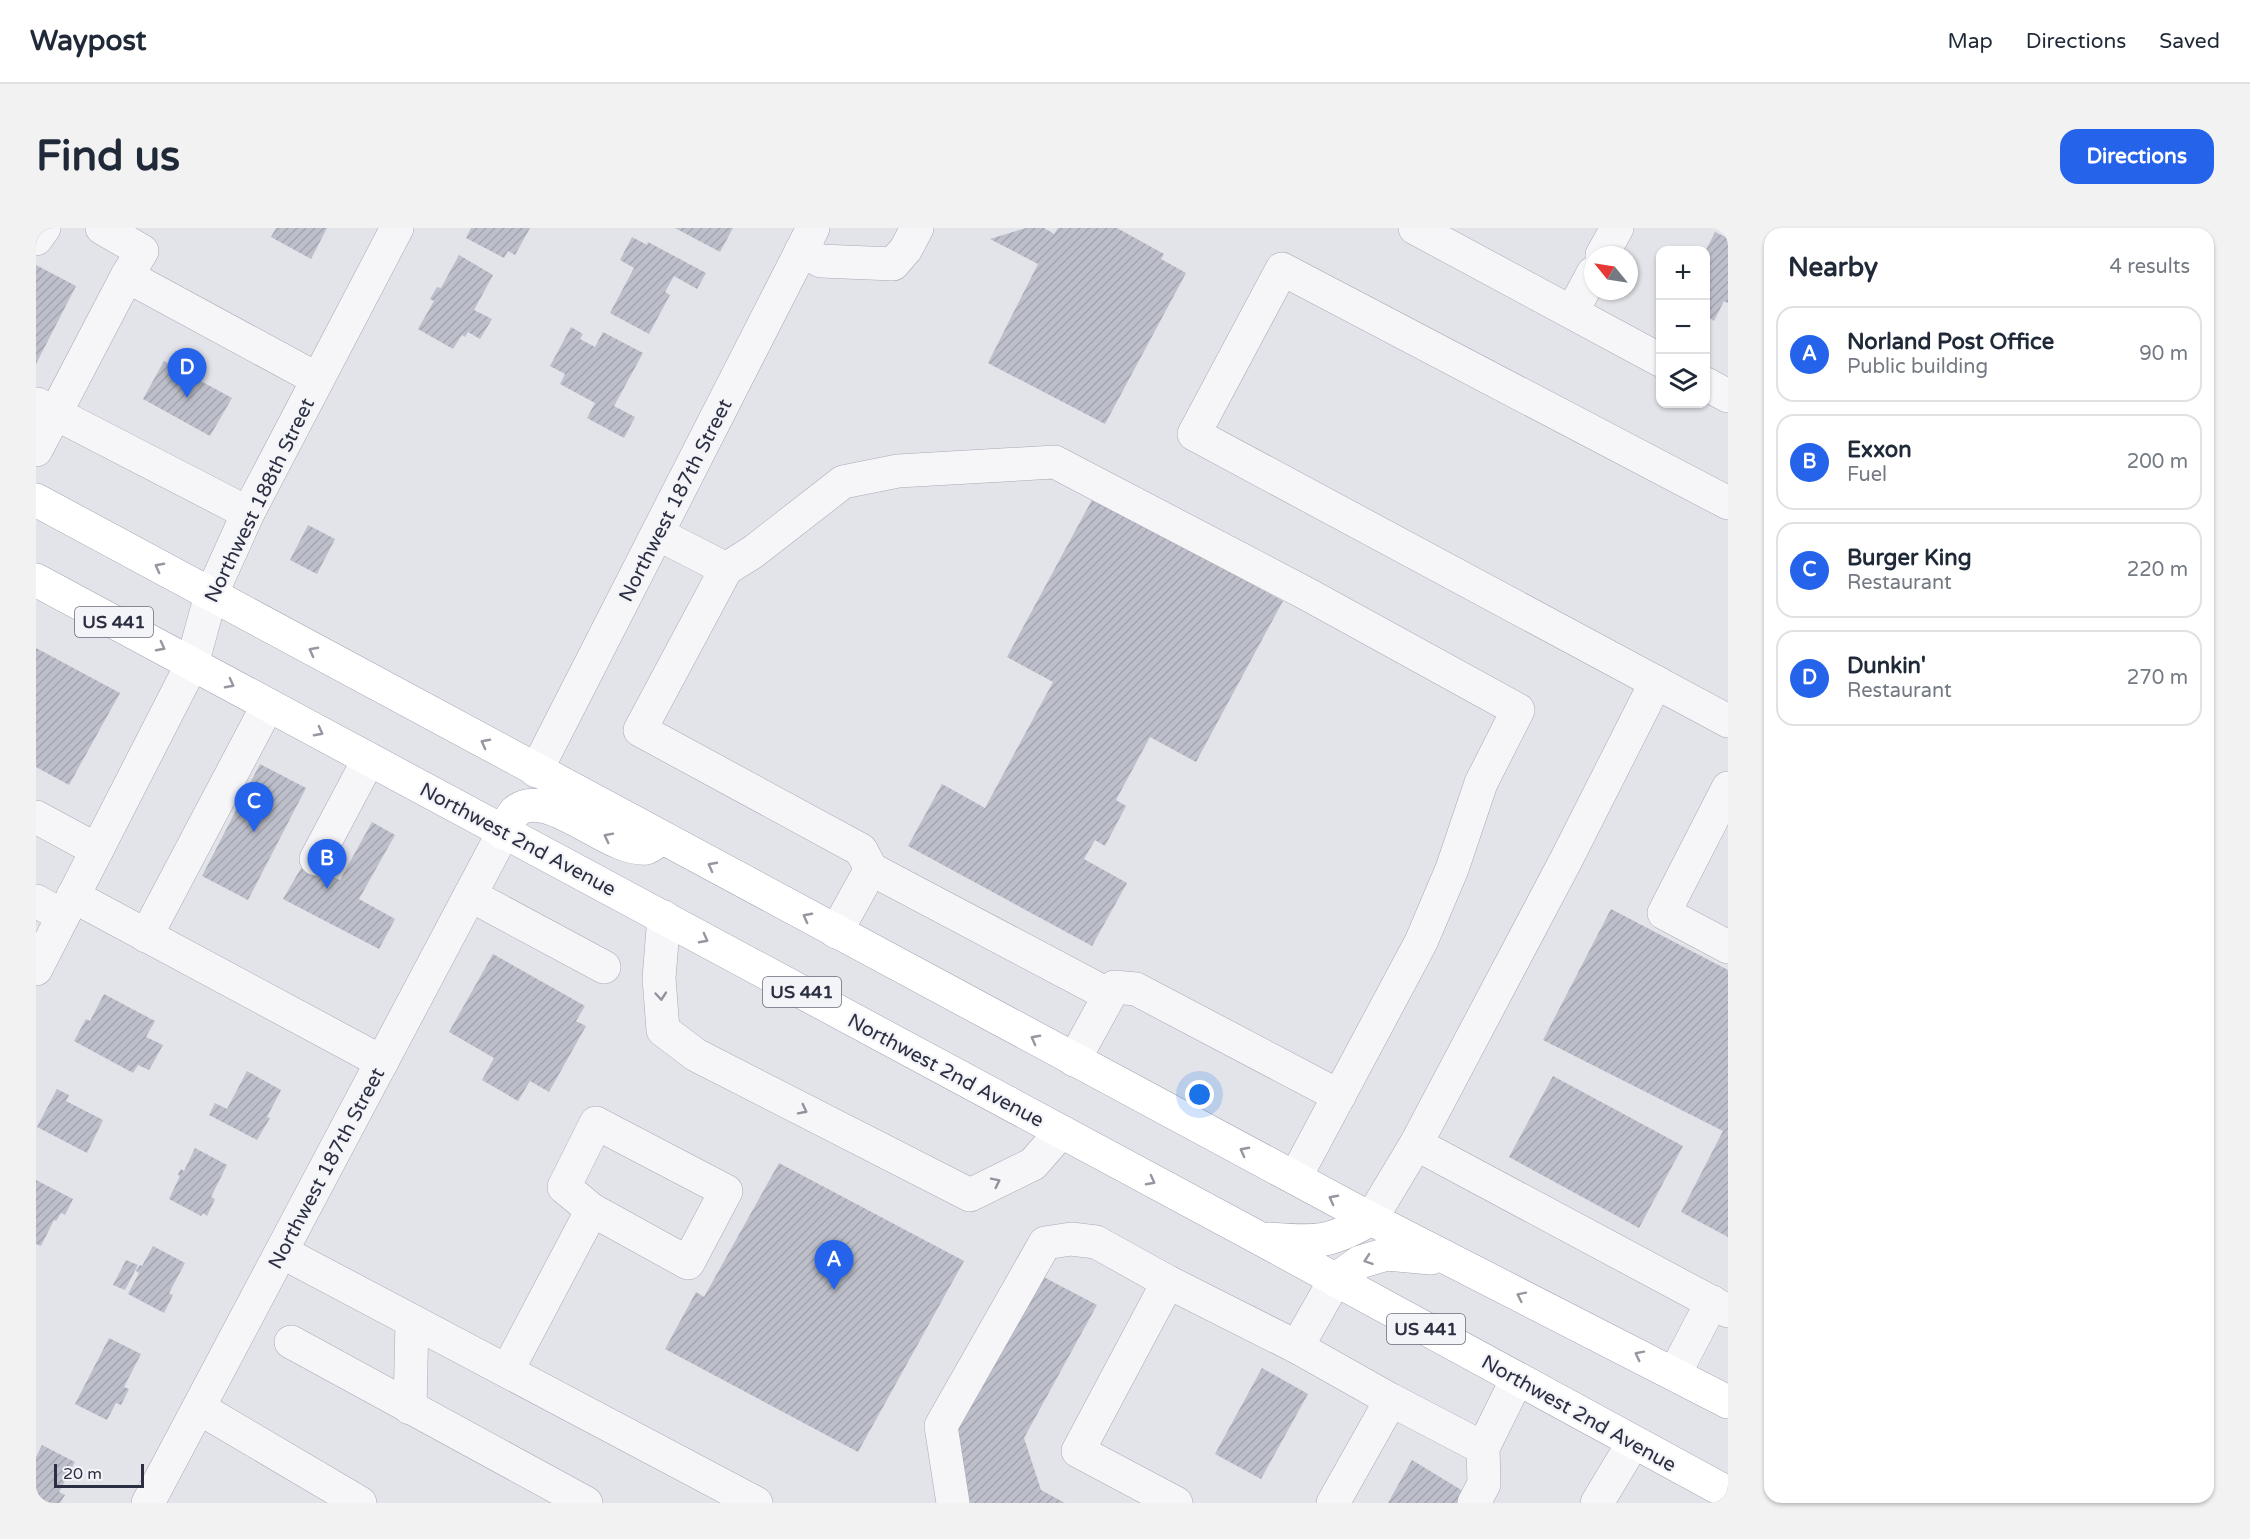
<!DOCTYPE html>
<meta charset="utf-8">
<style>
:root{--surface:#fff;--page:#f2f2f3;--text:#1f2937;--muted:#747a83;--line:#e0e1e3;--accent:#2563eb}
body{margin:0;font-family:"Varela Round",sans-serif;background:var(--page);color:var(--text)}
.controls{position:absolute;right:18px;top:18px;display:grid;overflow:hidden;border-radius:12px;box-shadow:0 2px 4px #0004}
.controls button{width:54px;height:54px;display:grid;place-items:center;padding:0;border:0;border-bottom:2px solid var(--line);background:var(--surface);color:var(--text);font:30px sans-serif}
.compass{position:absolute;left:1548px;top:18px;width:54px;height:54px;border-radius:50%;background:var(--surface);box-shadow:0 2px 4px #0004;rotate:300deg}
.scale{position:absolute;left:18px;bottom:15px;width:90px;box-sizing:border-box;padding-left:6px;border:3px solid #2c2f42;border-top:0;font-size:16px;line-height:21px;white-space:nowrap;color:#2c2f42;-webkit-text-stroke:4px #f3f4f8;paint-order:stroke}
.you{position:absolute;left:1164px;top:867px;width:21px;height:21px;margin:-15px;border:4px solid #fff;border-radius:50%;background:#1a73e8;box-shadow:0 0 0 9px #1a73e833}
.badge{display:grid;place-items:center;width:39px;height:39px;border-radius:50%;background:var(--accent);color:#fff;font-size:20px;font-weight:700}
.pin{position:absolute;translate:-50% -50px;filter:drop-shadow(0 2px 3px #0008)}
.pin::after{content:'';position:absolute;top:32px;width:21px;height:18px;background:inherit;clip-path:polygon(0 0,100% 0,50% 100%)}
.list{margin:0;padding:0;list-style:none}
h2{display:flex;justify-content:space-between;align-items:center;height:78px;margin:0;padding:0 24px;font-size:26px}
h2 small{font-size:20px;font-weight:400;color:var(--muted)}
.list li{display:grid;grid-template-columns:39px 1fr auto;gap:18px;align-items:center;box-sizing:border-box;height:96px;margin:0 12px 12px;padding:0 12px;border:2px solid var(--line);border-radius:18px}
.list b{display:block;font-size:22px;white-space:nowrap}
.list p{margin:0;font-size:20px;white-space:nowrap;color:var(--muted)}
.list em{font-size:20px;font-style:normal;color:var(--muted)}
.icon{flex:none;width:33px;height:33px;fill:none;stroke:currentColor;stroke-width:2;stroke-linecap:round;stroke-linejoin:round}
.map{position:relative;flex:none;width:1692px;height:1275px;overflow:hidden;border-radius:18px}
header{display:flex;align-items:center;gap:36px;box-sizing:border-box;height:84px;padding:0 30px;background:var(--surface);border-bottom:2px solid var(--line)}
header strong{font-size:28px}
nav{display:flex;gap:33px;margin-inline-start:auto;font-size:21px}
.intro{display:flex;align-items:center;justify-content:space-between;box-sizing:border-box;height:144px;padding:0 36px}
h1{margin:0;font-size:42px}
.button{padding:15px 27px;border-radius:18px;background:var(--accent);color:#fff;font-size:21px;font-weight:700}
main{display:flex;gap:36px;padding:0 36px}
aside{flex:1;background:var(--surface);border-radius:18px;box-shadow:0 2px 4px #0004}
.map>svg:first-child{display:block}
.building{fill:url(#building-hatch)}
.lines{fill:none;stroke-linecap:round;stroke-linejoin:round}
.minor-casing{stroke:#a8aab4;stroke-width:34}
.major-casing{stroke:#a3a6b5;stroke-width:34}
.minor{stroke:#f6f6f9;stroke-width:33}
.major{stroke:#fff;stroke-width:33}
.oneway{stroke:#9697a0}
.oneway2{stroke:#91929e}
.labels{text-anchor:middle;stroke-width:4.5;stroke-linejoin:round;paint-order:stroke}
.shield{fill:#f3f4f8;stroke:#686a79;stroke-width:1.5}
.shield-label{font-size:18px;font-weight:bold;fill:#2c2f42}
.street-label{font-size:20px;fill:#2c2f42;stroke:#f3f4f8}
</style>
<header>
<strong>Waypost</strong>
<nav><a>Map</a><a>Directions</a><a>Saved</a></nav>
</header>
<div class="intro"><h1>Find us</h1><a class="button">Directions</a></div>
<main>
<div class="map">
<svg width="1692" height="1275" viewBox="0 0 1692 1275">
<defs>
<pattern id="building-hatch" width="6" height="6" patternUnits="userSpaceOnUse" patternTransform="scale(1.5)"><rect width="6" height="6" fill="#bdbfca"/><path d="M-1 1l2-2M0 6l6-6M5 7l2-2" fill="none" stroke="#a3a4af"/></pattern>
</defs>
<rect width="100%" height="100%" fill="#e3e4ea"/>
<g class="building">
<polygon points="240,0 291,0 275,31 235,9"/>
<polygon points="435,0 494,0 479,27 472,23 468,30 430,10"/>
<polygon points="639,0 697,0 684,24"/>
<polygon points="990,0 1008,0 1018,6 1022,0 1081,0 1128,26 1125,31 1150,45 1069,196 952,135 1002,36 954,11"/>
<polygon points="1679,4 1692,10 1692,75 1688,73 1678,93 1670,88 1670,22"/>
<polygon points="596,9 611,17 612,14 670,45 661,61 638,48 629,64 634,67 613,106 574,85 598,40 584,32"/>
<polygon points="423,27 457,47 438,82 456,91 444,111 432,104 429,109 426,107 417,121 382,101 398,73 394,71 401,59 405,60"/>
<polygon points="0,37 40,58 0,136"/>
<polygon points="535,99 547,106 544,111 559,119 567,104 607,125 578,178 599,189 588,210 551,190 559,175 524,156 529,146 514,138"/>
<polygon points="128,133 196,170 174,208 107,171"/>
<polygon points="1057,270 1247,373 1160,534 1114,509 1080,572 1090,578 1069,618 1059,612 1048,631 1091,655 1056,718 872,618 906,556 949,580 1017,454 971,429"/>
<polygon points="272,297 299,311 281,346 254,332"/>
<polygon points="0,420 84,465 33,557 0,539"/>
<polygon points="224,536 270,560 212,672 166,648"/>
<polygon points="336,594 359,607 323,671 359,691 343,721 247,671 268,635 304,652"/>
<polygon points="1575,681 1692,742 1692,1009 1645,984 1687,903 1507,812"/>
<polygon points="457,726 549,778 540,793 550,798 513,864 494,853 482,873 446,852 458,830 413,804"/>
<polygon points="68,766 119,793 110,809 127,817 113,842 102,837 97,845 38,813 50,791 54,793"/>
<polygon points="211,843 245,862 231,889 234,890 221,912 173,887 179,875 191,881"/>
<polygon points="1517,848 1647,918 1603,1000 1473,929"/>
<polygon points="21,861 33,867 30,873 67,892 51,925 1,899"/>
<polygon points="159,920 191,937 175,969 179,971 171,988 167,985 165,988 133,971 144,948 142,947 143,944 145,941 148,943"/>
<polygon points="743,935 928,1033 822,1224 629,1121 660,1064 668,1069"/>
<polygon points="0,952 37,971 29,987 25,985 20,993 18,992 5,1018 0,1016"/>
<polygon points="117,1018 149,1035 133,1065 137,1067 128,1085 92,1066 103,1045 100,1043 104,1037 106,1038"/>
<polygon points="90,1032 102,1037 89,1062 77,1057"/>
<polygon points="1002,1046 1061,1077 988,1210 1005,1262 1029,1275 930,1275 914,1208"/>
<polygon points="73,1110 105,1126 88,1159 93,1161 85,1177 80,1175 71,1192 39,1176"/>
<polygon points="1226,1140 1272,1166 1225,1251 1179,1226"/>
<polygon points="6,1217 39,1234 23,1264 29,1267 24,1275 0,1275 0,1229"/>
<polygon points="1376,1232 1427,1263 1421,1275 1352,1275"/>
</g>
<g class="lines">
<g class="minor-casing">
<g id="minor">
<polyline points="66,0 106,23 91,48"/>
<polyline points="1379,0 1624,132"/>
<polyline points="0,11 8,0"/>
<polyline points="765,23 785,33 857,36 870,21 881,0"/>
<polyline points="1566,27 1581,0"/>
<polyline points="1536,84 1557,45"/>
<polyline points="1670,156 1692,168"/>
<polyline points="1,176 212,285"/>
<polyline points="0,222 91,48 281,151"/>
<polyline points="1692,275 1246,41 1158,206 1692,493"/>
<polyline points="622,306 690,341 717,324 807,254 862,243 1019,234 1271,366 1482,482 1445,555 1416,641 1385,714 1259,950"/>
<polyline points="690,341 604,502 825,622 835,641 800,704"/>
<polyline points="500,543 777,0"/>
<polyline points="1692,560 1628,685 1692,719"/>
<polyline points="0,589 61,622"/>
<polyline points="280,631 333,531"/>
<polyline points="835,641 1073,767"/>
<polyline points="434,667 568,739"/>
<polyline points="37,668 346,834"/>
<polyline points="0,673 27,688"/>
<polyline points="628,689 623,750 627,802 660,827 934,967 997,936 1025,904"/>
<polyline points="110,708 232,477"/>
<polyline points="0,741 156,436 175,367 212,285 361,0"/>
<polyline points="1038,832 1078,759 1100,761 1303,868"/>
<polyline points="1380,916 1692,1083"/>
<polyline points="1335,991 1380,916 1530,632 1620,454"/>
<polyline points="246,1024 720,1275"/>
<polyline points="1132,1054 1042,1223 1140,1275"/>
<polyline points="255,1114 550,1275"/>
<polyline points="1261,1119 1299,1052"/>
<polyline points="471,1143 556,982 528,959 560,895 690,963 652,1035 556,982"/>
<polyline points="1639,1145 1676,1074"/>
<polyline points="163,1180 324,1275"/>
<polyline points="374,1180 376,1093"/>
<polyline points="112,1275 467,605"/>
<polyline points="917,1275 905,1198 1009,1015 1035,1011 1060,1014 1132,1054 1261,1119 1355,1172 1447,1220"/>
<polyline points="1297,1275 1355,1172"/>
<polyline points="1438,1275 1448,1256 1447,1220 1481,1151"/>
<polyline points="1561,1275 1597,1215"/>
</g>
</g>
<g class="major-casing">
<g id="major">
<polyline points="0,272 1335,991 1692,1174"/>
<polyline points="0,352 1223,1010 1692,1265"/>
<path d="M467,605C471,599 474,589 479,584C510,556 573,624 610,620C615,619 620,614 625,610"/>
<path d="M1233,1011C1281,1014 1292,1016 1335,991"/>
<polyline points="1299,1052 1324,1034 1351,1026 1395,1030"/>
</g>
</g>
<use href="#minor" class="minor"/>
<use href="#major" class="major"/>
</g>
<defs><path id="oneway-chevron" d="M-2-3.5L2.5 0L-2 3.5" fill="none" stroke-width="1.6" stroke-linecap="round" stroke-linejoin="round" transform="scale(1.5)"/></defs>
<g class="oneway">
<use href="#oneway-chevron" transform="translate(123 339) rotate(-152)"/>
<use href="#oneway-chevron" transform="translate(125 419) rotate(28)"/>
<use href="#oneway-chevron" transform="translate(277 423) rotate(-152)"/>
<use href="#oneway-chevron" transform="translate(194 456) rotate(28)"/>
<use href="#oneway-chevron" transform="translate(283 504) rotate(28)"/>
<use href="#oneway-chevron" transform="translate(449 515) rotate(-152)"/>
<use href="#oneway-chevron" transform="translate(572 609) rotate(-153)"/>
<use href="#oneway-chevron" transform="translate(676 638) rotate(-152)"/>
<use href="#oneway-chevron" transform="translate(771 689) rotate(-152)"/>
<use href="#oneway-chevron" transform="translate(668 711) rotate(28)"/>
<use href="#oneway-chevron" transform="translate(999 811) rotate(-152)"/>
<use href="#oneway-chevron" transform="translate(1208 923) rotate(-152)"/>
<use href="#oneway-chevron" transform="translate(1115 953) rotate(28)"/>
<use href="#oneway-chevron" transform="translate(1297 971) rotate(-152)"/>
<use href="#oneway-chevron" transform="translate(1332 1032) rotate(161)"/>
<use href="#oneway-chevron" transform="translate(1485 1068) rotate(-154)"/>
<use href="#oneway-chevron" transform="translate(1603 1127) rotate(-153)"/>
</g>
<g class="oneway2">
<use href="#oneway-chevron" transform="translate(625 768) rotate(85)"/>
<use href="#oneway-chevron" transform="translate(767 882) rotate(27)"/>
<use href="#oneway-chevron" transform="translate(960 954) rotate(-26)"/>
</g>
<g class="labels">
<g class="shield">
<rect x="39" y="379" width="78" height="30" rx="4.5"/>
<rect x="727" y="749" width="78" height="30" rx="4.5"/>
<rect x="1351" y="1086" width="78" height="30" rx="4.5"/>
</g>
<g class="shield-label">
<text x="78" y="400">US 441</text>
<text x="766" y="770">US 441</text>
<text x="1390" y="1107">US 441</text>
</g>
<g class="street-label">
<text transform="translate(223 272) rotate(-64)" y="7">Northwest 188th Street</text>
<text transform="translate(639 272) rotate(-63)" y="7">Northwest 187th Street</text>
<text transform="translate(482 611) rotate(28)" y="7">Northwest 2nd Avenue</text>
<text transform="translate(910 842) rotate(28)" y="7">Northwest 2nd Avenue</text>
<text transform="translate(290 940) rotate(-62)" y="7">Northwest 187th Street</text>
<text transform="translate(1543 1185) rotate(29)" y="7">Northwest 2nd Avenue</text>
</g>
</g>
</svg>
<div class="controls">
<button>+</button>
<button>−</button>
<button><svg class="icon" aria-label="layers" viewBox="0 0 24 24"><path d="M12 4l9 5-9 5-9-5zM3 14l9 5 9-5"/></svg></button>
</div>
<svg class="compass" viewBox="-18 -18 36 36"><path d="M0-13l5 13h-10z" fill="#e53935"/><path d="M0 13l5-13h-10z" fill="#747a83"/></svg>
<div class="scale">20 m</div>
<div class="you"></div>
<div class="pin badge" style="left:798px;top:1062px">A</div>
<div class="pin badge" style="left:291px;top:661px">B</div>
<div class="pin badge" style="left:218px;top:604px">C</div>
<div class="pin badge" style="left:151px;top:170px">D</div>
</div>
<aside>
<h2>Nearby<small>4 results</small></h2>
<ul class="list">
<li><span class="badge">A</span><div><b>Norland Post Office</b><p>Public building</p></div><em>90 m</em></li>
<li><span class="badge">B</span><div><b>Exxon</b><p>Fuel</p></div><em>200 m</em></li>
<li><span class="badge">C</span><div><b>Burger King</b><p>Restaurant</p></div><em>220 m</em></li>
<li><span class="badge">D</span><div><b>Dunkin'</b><p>Restaurant</p></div><em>270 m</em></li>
</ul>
</aside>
</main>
